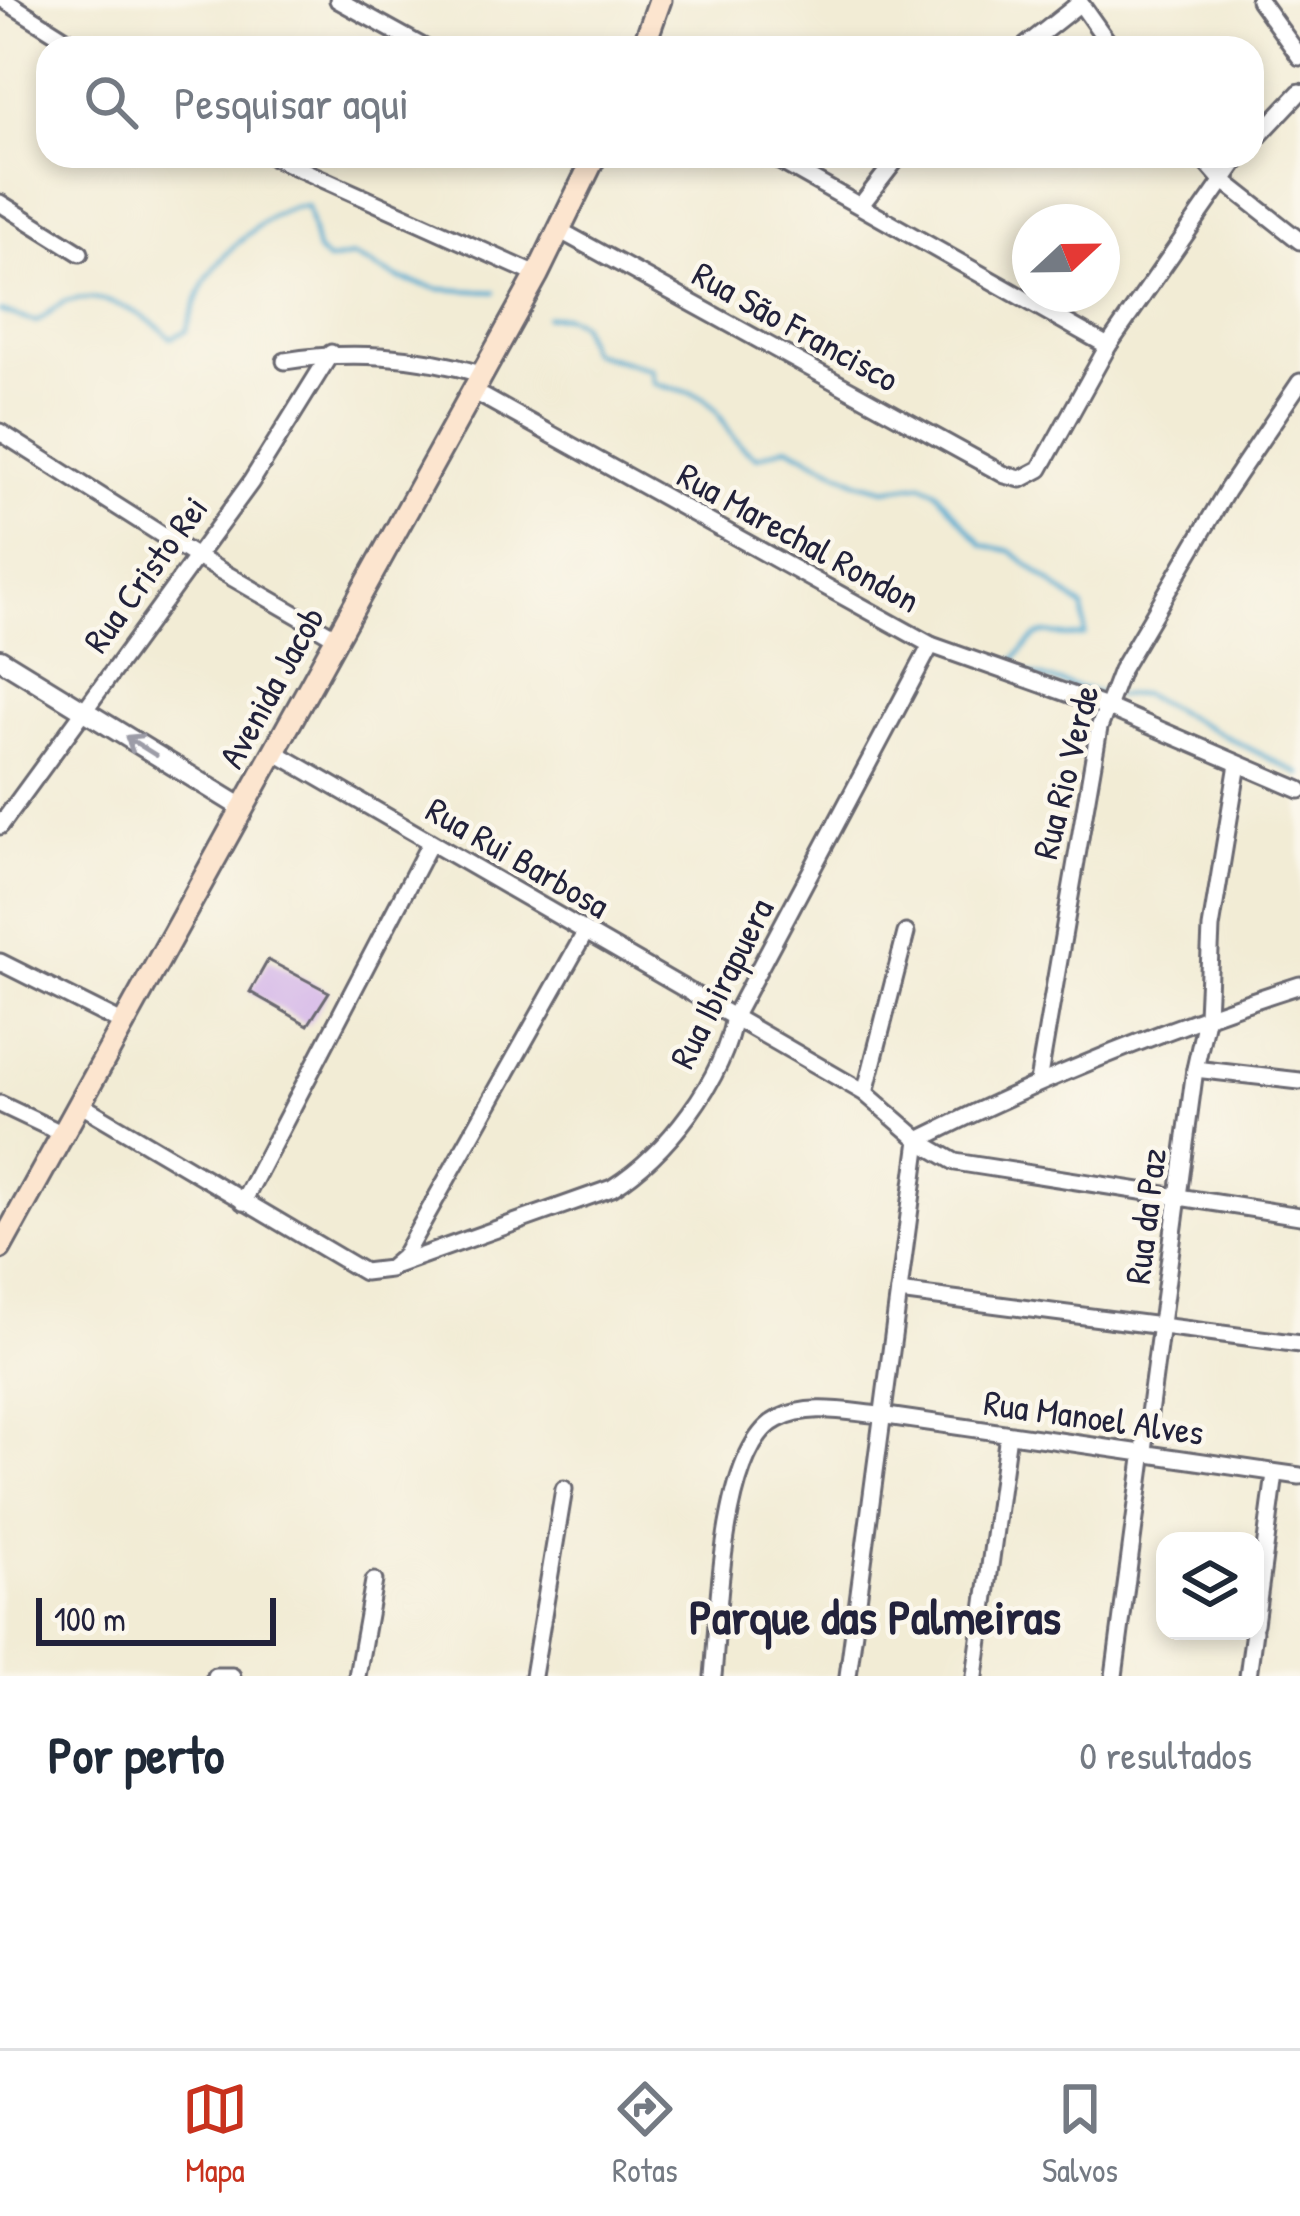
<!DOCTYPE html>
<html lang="pt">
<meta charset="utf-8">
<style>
:root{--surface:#fff;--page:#f2f2f3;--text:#1f2937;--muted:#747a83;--line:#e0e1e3;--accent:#c8321e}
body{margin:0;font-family:"Patrick Hand",sans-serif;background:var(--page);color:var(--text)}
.controls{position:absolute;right:36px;bottom:36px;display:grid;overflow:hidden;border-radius:24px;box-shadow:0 6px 18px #0003}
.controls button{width:108px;height:108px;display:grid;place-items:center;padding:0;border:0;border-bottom:3px solid var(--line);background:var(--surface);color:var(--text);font:60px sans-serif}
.compass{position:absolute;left:1012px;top:204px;width:108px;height:108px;border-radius:50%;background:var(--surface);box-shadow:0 6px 18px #0003;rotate:68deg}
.scale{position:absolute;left:36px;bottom:30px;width:240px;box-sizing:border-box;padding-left:12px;border:6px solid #22223b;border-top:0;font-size:33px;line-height:42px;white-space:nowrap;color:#22223b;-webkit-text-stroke:9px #fbf7ec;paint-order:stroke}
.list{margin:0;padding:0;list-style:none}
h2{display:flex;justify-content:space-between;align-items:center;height:156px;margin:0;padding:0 48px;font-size:51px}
h2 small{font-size:39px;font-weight:400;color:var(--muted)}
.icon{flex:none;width:66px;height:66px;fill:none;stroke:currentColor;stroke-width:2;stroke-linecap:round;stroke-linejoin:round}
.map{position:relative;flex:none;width:1300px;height:1676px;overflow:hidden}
.search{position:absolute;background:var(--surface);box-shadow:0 6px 18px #0003;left:36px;right:36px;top:36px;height:132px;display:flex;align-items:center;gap:30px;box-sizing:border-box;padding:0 42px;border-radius:36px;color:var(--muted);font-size:45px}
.sheet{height:372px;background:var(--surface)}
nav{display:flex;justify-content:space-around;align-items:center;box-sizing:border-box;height:168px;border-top:3px solid var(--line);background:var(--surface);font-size:33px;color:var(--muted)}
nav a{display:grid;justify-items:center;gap:6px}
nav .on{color:var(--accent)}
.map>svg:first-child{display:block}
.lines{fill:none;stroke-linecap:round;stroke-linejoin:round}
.stream{stroke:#53aad0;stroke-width:4.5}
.building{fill:#d4b6e8}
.minor-casing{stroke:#6b6971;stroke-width:21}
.tertiary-casing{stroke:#6b6971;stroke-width:24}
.secondary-casing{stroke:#6b6971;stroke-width:27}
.minor{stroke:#fff;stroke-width:15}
.tertiary{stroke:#fff;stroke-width:18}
.secondary{stroke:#fce5cf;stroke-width:21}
.oneway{stroke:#9c9ca7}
.labels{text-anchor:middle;stroke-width:9;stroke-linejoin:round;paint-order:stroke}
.street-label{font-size:36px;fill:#22223b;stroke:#fbf7ec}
.district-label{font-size:48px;font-weight:bold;fill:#22223b;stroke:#fbf7ec}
</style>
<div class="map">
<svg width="1300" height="1676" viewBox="0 0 1300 1676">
<rect width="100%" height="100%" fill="#fbf7ec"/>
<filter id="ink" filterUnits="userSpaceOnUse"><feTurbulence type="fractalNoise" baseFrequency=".00833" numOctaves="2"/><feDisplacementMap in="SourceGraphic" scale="24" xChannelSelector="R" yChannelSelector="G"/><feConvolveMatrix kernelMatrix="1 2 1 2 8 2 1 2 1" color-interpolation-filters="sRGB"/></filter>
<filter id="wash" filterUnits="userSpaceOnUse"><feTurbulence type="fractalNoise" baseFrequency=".004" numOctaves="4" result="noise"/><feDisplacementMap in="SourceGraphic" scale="48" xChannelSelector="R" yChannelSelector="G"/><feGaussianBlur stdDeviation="2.7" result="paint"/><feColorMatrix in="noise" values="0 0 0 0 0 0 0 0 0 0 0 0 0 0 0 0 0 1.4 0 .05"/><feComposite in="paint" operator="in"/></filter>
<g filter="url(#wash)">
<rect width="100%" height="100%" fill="#f2ecd5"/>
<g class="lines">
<g class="stream">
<path d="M0,311L36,322C46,317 58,303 67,301C103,291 146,314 171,338L186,331C193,313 198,293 208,277C225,251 274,204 307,206L317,251L328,261L353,256L400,279L439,289L495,292"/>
<path d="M546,317L564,316L580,323L590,352L651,369L654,383C670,390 689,389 703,398C727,415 724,438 757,457L787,446L859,482L886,489L922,484L936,491L983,545L1011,551L1083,608L1085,635C1044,644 1052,613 1014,660L1016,668"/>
<polyline points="1024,672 1105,695"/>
<polyline points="1116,696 1142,694 1300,774"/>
</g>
</g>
<g id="blocks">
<polygon class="building" points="268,960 329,992 308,1025 250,992"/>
</g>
</g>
<g filter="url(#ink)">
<use href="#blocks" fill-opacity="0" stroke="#6b6971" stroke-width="3"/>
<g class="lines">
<g class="minor-casing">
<g id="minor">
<polyline points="4,0 80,48"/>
<polyline points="338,0 425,48"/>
<polyline points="1078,0 1112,48"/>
<polyline points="1259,0 1300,57"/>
<polyline points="1023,48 1080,3"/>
<polyline points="1252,143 1300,92"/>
<polyline points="271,156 537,275"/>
<polyline points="771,156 1108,346"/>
<polyline points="1201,156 1220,178 1300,241"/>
<polyline points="0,203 80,253"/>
<polyline points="861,205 899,156"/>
<polyline points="559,230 1005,475 1021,479 1040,469 1108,346 1240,156"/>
<path d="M285,361C349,350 418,355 481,374"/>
<polyline points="473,391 931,645 1109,708 1300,790"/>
<polyline points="0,432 195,556 337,638"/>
<polyline points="273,751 865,1093 924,1144 955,1162 1300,1216"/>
<polyline points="0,826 251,482 331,353"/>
<polyline points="0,962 120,1022"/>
<polyline points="1195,1069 1300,1081"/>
<polyline points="1038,1082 1099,728 1121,670 1227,490 1300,382"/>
<polyline points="865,1093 906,933"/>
<polyline points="78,1103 364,1272 389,1269 403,1257 585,933"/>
<polyline points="0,1104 61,1133"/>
<path d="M919,1140C1042,1078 1169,1027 1300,985"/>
<polyline points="243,1202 429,845"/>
<path d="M396,1265L612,1188C666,1154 724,1080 734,1016L931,645"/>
<polyline points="899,1292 1300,1344"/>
<polyline points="1255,1624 1275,1474"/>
<polyline points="215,1676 232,1676"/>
<polyline points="357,1676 374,1581"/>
<polyline points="533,1676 564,1489"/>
<path d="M713,1676C719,1617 720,1448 778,1419C809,1403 847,1412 880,1415L1300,1476"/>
<polyline points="848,1676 919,1140"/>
<polyline points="975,1676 1008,1434"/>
<polyline points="1114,1676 1195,1069 1207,1015 1211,928 1238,764"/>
<polyline points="1248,1676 1254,1631"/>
</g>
</g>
<g class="tertiary-casing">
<polyline id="tertiary" points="0,659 241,807"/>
</g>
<g class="secondary-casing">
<g id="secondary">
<polyline points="643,48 660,0"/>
<polyline points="0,1248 537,275 595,156"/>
</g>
</g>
<use href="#minor" class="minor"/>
<use href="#tertiary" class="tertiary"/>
<use href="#secondary" class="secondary"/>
</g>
<defs><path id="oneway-shaft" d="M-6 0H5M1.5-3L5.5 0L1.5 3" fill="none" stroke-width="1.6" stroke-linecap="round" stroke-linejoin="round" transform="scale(3)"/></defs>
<use class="oneway" href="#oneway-shaft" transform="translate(141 746) rotate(-148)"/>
</g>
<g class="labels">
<g class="street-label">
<text transform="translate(796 326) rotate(29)" y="13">Rua São Francisco</text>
<text transform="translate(799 537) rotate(29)" y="13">Rua Marechal Rondon</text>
<text transform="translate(145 574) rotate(-54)" y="13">Rua Cristo Rei</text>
<text transform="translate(271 687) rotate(-61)" y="13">Avenida Jacob</text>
<text transform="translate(1065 772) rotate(-76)" y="13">Rua Rio Verde</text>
<text transform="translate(518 857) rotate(30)" y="13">Rua Rui Barbosa</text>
<text transform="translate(721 983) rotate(-63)" y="13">Rua Ibirapuera</text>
<text transform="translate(1145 1216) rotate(-83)" y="13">Rua da Paz</text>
<text transform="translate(1094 1417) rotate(8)" y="13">Rua Manoel Alves</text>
</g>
<g class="district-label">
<text x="875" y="1634">Parque das Palmeiras</text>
</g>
</g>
</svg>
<div class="controls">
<button><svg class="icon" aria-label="layers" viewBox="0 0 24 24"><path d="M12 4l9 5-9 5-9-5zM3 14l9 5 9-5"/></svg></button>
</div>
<svg class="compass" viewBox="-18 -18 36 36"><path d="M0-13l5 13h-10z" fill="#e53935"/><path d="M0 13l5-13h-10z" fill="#747a83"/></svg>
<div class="scale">100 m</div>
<div class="search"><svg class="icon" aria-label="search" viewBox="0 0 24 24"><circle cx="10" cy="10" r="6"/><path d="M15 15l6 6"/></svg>Pesquisar aqui</div>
</div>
<section class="sheet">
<h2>Por perto<small>0 resultados</small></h2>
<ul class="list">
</ul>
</section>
<nav>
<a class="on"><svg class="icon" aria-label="map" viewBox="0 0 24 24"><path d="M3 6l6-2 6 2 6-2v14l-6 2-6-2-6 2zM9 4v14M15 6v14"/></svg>Mapa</a>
<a><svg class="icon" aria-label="directions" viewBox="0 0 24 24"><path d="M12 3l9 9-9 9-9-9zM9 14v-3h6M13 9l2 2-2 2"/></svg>Rotas</a>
<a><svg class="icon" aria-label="saved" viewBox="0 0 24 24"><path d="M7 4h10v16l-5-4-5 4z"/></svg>Salvos</a>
</nav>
